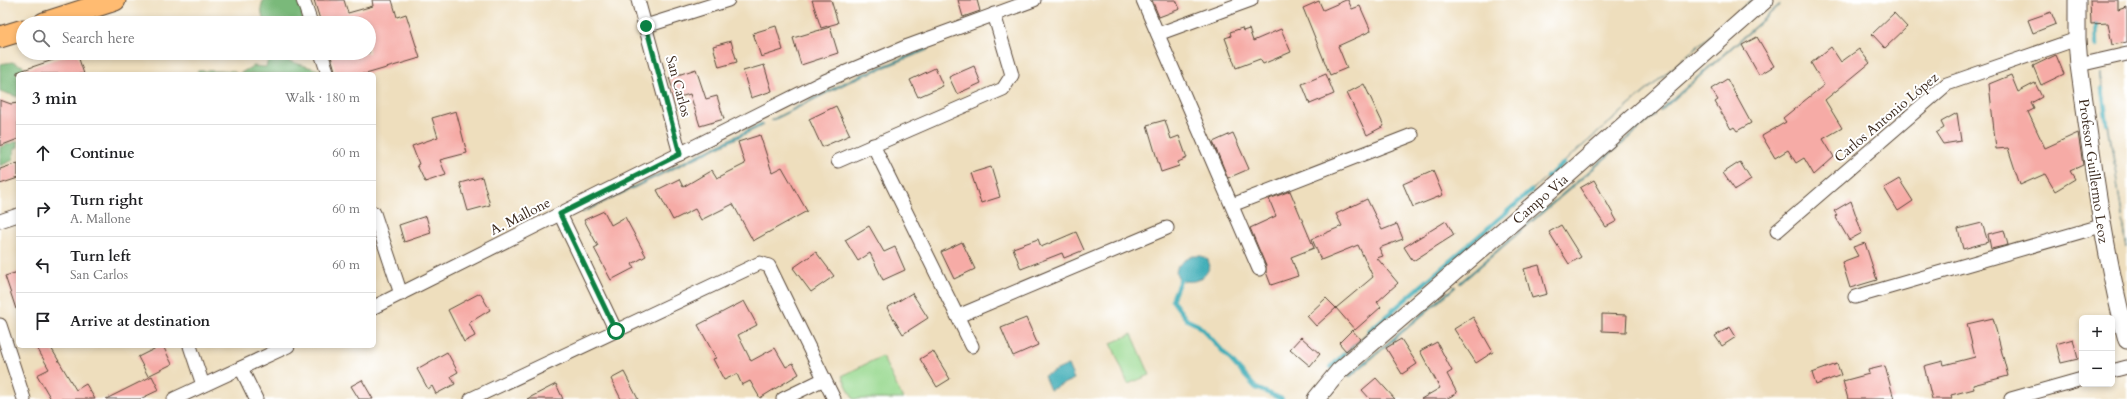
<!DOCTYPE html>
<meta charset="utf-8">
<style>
:root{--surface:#fff;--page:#f6f6f6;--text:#202124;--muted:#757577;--line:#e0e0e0}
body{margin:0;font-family:Cardo,serif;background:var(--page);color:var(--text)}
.controls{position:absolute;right:12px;bottom:12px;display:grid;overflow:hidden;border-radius:6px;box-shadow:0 2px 6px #0003}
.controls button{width:36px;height:36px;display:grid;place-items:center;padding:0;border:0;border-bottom:1px solid var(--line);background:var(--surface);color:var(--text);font:20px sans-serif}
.stop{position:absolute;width:12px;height:12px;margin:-9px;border:3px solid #0b8043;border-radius:50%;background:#fff}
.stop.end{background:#0b8043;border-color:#fff;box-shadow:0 1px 4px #0008}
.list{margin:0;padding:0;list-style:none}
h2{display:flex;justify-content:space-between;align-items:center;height:52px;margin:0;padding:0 16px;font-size:17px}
h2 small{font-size:13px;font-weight:400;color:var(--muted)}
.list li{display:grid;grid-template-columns:26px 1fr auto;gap:12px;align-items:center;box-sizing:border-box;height:56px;padding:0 16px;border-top:1px solid var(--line)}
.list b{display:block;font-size:15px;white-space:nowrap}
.list p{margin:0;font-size:13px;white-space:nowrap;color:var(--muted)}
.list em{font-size:13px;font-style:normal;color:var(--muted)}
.icon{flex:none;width:22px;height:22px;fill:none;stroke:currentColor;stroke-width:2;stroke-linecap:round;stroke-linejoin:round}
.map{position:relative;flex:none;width:2127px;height:399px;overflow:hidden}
.search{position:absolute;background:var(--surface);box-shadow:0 2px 6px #0003;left:16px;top:16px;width:360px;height:44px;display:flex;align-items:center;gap:10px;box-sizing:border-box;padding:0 14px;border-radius:22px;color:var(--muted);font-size:15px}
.panel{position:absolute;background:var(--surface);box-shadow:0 2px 6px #0003;left:16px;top:72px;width:360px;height:276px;border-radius:6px}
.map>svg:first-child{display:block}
.green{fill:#99d990;stroke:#6a8257}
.forest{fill:#7ab97a;stroke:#5a724c}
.water{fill:#3aabb5;stroke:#3a6a6a}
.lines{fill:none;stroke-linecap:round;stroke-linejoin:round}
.stream{stroke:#3aabb5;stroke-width:4.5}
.building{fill:#f6aba6}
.minor-casing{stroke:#564536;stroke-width:15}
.tertiary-casing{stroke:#564536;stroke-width:19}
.primary-casing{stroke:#564536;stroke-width:23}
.minor{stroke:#fff;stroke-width:13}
.tertiary{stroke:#fff;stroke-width:17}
.primary{stroke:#ffbb71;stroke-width:21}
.route{stroke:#0b8043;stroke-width:5}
.labels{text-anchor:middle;stroke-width:4;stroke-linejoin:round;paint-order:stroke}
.street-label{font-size:14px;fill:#3b2a1e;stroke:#fff}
</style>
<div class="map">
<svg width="2127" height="399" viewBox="0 0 2127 399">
<rect width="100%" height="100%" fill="#fff"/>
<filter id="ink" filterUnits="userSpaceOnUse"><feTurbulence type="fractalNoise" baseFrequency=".025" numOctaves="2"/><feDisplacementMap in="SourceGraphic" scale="8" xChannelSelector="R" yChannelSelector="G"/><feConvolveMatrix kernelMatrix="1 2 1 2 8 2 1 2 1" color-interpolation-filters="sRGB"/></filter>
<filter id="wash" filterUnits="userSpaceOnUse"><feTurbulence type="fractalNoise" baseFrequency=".012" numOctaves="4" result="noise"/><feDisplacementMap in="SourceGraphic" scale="16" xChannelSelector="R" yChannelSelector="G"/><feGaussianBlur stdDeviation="0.9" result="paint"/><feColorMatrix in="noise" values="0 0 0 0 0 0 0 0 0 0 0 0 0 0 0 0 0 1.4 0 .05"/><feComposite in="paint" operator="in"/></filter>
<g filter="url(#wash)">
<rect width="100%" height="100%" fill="#eedebd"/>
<g class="green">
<polygon points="1132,334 1150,375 1128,384 1111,343"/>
<polygon points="882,356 903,399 853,399 842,376"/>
</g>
<g class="forest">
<polygon points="263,0 306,0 302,18 304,23 264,23 261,9"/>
<polygon points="270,53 284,53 286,60 322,71 323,74 239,74 253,66 266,67"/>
<polygon points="12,62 23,66 27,74 18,74 18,97 0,91 0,64"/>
<polygon points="198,71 233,71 237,74 197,74"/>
<polygon points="18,141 18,147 14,149 13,160 0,166 0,147"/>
</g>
<g class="water">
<polygon points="1751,0 1752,0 1558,167"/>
<polygon points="1780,4 1780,5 1660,112 1659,111"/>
<polygon points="928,48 928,50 853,80 772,121 771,120 853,78"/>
<polygon points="2100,73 2101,73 2127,248"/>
<polygon points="1655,114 1656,115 1460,284 1459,283"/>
<polygon points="762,123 764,125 582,213 582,212"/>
<polygon points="1551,173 1339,359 1338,358"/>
<path d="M1193,256H1202L1208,260L1210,266C1205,280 1193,284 1180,280C1170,268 1182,261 1193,256Z"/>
<polygon points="1455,286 1456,287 1349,378 1348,376"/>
<polygon points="1068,365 1074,379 1050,390 1044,376"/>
</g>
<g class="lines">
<g class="stream">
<polyline points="2096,18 2097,46"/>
<polyline points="2102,89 2107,123"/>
<polyline points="1547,177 1563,164"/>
<polyline points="1180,280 1172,300 1187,320 1198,325 1208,335 1256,388 1282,399"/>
<polyline points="1369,331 1531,191"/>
<polyline points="1331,367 1343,355"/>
</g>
</g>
<g id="blocks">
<g class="building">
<polygon points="314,0 344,0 348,13 373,6 372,0 392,0 397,17 406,14 420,58 366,74 336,74 330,53 369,53 369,23 321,23"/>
<polygon points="812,0 831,0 838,23 821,28"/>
<polygon points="958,0 977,0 980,11 963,17"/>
<polygon points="1152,0 1176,0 1180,9 1159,17"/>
<polygon points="1346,0 1348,0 1352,9 1360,6 1371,31 1338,46 1347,68 1330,75 1303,8 1319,1 1323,10"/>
<polygon points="2090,0 2118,0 2118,10 2127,7 2127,42 2112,45 2108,23 2091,24"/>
<polygon points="2051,12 2056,24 2033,33 2028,20"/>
<polygon points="1894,13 1907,27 1885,48 1872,34"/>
<polygon points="776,26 783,50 761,57 753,33"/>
<polygon points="830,27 838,53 801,65 793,38"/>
<polygon points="1242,28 1243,31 1249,29 1253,41 1281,29 1291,52 1263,64 1260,59 1236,68 1225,38 1231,36 1230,32"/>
<polygon points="1757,37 1774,66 1759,75 1742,45"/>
<polygon points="731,41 737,62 719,67 713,46"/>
<polygon points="1831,47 1841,62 1859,49 1870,63 1825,100 1842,128 1823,139 1834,157 1814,175 1804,158 1796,163 1788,150 1775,158 1762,136 1786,122 1783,118 1824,85 1811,63"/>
<polygon points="74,53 77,53 84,74 17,74 17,72"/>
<polygon points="2056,55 2064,74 2041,85 2033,66"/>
<polygon points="764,65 772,91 751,98 743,71"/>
<polygon points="974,66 981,83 957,94 949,77"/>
<polygon points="935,68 943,86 918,97 910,80"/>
<polygon points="696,69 706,99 717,96 724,119 700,126 690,94 676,98 669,78"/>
<polygon points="1326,74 1334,94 1310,104 1302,84"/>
<polygon points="2011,75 2018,92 2035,83 2042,97 2031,103 2034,109 2028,112 2045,148 2078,133 2083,165 2070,171 2075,179 2055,191 2045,174 2020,185 2008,148 1996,149 1989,84"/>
<polygon points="1727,79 1751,123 1737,131 1734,127 1731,129 1715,102 1718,100 1711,89"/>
<polygon points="1364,84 1384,126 1367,135 1347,93"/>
<polygon points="0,100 11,104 18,103 18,139 0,146"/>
<polygon points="836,106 850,135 822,147 809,119"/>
<polygon points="456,111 467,153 440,160 446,175 425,182 417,165 419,164 412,146 438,137 432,118"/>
<polygon points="1957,113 1961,141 1943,144 1936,133 1944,128 1941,122"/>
<polygon points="1165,120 1171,139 1179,136 1187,158 1178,162 1179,166 1161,172 1147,125"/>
<polygon points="1233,133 1249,169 1228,178 1213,142"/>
<polygon points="760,135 772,172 782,167 807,211 753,241 733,204 701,220 695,209 673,220 657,190 679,179 683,187 712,170 717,178 745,164 738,142"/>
<polygon points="1740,162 1751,180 1735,190 1723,173"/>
<polygon points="18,163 18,178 0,184 0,169"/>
<polygon points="991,167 1000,197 981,203 971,173"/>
<polygon points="1433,171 1443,195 1413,207 1403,184"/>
<polygon points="482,177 490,205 468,211 460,183"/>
<polygon points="1899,179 1913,201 1898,211 1884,188"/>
<polygon points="1594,180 1617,221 1606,227 1580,188"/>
<polygon points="1290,191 1314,248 1291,257 1298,276 1271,285 1266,272 1266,266 1250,228 1276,216 1269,199"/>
<polygon points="1367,199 1382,230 1397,224 1403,239 1379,248 1383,256 1377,258 1398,283 1377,302 1381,307 1355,330 1336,308 1373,277 1358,245 1321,260 1312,239 1342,226 1336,214"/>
<polygon points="1851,201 1862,233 1849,240 1835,216 1837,215 1834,211"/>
<polygon points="604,211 611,225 625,217 646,256 632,264 634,268 611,280 594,248 598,246 584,220"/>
<polygon points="426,216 431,233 404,242 399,225"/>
<polygon points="1446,221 1454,235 1413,261 1404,247"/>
<polygon points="1982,223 1988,242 1963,249 1958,229"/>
<polygon points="1561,225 1581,257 1569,264 1549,232"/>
<polygon points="869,226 884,252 895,247 905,270 883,280 870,253 858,261 845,240"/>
<polygon points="2004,230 2008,245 1991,249 1988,234"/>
<polygon points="1076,232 1084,250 1064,258 1062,253 1021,269 1013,248 1038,239 1041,247"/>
<polygon points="962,242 975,269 954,279 941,252"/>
<polygon points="1865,243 1877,280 1850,288 1842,262 1858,256 1853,247"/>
<polygon points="816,252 834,276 811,292 793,268"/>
<polygon points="1539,265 1547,294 1532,298 1524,269"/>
<polygon points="18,272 18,309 16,309 5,276"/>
<polygon points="480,293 490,310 469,323 475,336 464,342 448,310"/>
<polygon points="912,293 928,318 903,334 887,308"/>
<polygon points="1326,298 1336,308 1316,326 1307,316"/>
<polygon points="744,301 757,325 738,335 751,361 775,348 786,367 793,363 799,374 760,398 750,381 742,385 737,374 724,380 713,359 716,358 698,325"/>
<polygon points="1602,314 1627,315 1626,332 1602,331"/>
<polygon points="1473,317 1493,352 1476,363 1454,329"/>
<polygon points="1026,318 1038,345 1013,356 1001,328"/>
<polygon points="1993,318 2008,376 1973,385 1974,389 1951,395 1952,399 1932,399 1924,366 1943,361 1944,365 1975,357 1967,324"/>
<polygon points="1730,327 1736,337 1722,346 1715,336"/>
<polygon points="1352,330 1360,339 1346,351 1339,343"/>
<polygon points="1301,337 1320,354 1310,366 1290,349"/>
<polygon points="1401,339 1417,364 1402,374 1386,348"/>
<polygon points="2073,339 2078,359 2061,363 2056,344"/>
<polygon points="1437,342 1452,371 1447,374 1457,393 1446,399 1421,399 1440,388 1420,351"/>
<polygon points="36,346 50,346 76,390 86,384 95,399 51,399 37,375 49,369"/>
<polygon points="160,346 163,346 172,364 148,376 138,357"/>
<polygon points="933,351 950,379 937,387 920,359"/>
<polygon points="447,352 458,372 451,376 455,384 436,394 432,386 428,389 417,369"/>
<polygon points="1837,364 1841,375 1816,385 1812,373"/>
<polygon points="1885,366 1894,399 1848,399 1843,381 1869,374 1868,370"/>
<polygon points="624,372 638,399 621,399 611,379"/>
<polygon points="152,376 159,390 140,399 106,399"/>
<polygon points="1376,378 1395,399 1370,399 1362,390"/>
<polygon points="362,380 373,399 359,399 351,386"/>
<polygon points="556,384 563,399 527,399"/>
</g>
</g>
</g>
<g filter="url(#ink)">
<use href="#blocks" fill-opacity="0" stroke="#564536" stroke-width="1"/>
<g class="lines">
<g class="minor-casing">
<g id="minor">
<polyline points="303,0 311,23"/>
<polyline points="638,0 680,154"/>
<polyline points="1143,0 1259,269"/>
<polyline points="646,26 728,0"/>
<polyline points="1158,34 1251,0"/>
<polyline points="321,53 328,74"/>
<polyline points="2079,65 2127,54"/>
<polyline points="873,145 972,346"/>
<polyline points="838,161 1003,89 1012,75 994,14"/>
<polyline points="1232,205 1412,135"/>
<polyline points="374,213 401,294"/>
<polyline points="560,214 616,331"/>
<polyline points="0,221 18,215"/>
<polyline points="1777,231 1947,84 2077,39"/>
<polyline points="1855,297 2101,226"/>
<polyline points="374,307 825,81 908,46 1034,0"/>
<polyline points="958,316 1167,228"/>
<polyline points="0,325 24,399"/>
<polyline points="190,346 203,385"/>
<polyline points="241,368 256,399"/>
<polyline points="2112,371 2127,367"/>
<polyline points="174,399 288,346"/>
<polyline points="471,399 760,263 769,266 834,399"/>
<polyline points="783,399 824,379"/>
<polyline points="2011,399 2082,379"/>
</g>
</g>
<g class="tertiary-casing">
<g id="tertiary">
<path d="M2077,0V39L2079,65C2092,157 2103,249 2127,340"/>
<polyline points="1316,399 1339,371 1562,180 1765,0"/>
</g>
</g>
<g class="primary-casing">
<g id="primary">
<polyline points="44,23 115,0"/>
<polyline points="0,37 23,30"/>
</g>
</g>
<use href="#minor" class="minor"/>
<use href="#tertiary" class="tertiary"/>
<use href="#primary" class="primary"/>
</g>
</g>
<g class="lines" filter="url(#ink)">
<polyline class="route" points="616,331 560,214 680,154 646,26"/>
</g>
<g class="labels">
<g class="street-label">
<text transform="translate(679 86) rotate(75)" y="5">San Carlos</text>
<text transform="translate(1886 117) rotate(-40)" y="5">Carlos Antonio López</text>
<text transform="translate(2094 171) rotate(82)" y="5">Profesor Guillermo Leoz</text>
<text transform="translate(1540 199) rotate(-41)" y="5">Campo Via</text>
<text transform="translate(520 216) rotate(-27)" y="5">A. Mallone</text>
</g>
</g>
</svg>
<div class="controls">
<button>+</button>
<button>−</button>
</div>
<div class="stop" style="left:616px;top:331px"></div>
<div class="stop end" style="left:646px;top:26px"></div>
<div class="search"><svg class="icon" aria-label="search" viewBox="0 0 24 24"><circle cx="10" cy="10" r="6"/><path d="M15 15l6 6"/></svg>Search here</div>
<section class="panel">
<h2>3 min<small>Walk · 180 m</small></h2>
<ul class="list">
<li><svg class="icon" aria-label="ahead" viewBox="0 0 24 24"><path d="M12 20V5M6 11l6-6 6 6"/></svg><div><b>Continue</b></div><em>60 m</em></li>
<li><svg class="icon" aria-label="right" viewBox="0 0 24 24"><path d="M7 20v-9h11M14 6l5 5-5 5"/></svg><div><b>Turn right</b><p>A. Mallone</p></div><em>60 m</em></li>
<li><svg class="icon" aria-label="left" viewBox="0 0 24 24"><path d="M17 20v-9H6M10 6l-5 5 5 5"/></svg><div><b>Turn left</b><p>San Carlos</p></div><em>60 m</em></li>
<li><svg class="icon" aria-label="arrive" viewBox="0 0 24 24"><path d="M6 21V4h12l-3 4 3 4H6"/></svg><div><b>Arrive at destination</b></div></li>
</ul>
</section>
</div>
